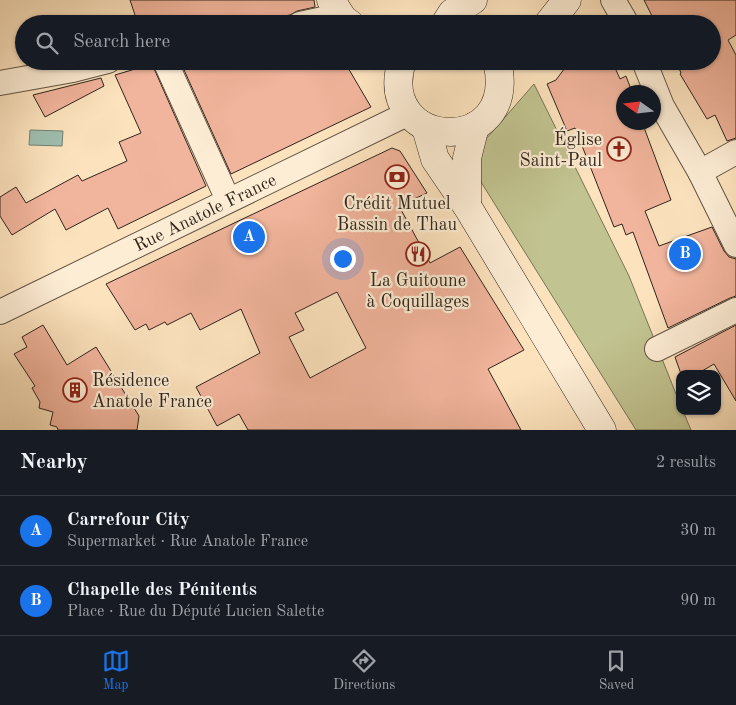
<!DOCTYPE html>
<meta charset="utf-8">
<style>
:root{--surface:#171b24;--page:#20242c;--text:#f1f3f6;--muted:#9ea1a6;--line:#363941;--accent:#1a73e8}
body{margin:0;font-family:"Old Standard TT",serif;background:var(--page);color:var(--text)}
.controls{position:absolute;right:15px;bottom:15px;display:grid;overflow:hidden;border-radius:10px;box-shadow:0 1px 4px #0004}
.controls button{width:45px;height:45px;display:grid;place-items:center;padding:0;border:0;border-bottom:1px solid var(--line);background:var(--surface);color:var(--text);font:25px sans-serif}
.compass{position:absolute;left:616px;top:85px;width:45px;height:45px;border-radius:50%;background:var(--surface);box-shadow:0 1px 4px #0004;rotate:284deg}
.you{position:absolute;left:342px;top:258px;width:18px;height:18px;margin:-12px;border:4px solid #fff;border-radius:50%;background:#1a73e8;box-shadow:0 0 0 8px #1a73e833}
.badge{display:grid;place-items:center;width:32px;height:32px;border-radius:50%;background:var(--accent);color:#fff;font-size:16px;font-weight:700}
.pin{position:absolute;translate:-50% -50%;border:2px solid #fff;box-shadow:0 1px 5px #0006}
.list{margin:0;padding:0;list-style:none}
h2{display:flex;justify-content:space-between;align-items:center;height:65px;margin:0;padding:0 20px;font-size:21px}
h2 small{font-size:16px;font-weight:400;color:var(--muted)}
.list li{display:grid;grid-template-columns:32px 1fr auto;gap:15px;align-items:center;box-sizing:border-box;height:70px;padding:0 20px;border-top:1px solid var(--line)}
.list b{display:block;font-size:19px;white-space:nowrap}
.list p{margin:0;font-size:16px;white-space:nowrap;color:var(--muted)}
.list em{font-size:16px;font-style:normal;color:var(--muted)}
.icon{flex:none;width:28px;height:28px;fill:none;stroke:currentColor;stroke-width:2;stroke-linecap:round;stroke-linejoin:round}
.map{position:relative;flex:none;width:736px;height:430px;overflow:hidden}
.search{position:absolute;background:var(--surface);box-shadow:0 1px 4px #0004;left:15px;right:15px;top:15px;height:55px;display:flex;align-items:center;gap:12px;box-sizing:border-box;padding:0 18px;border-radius:28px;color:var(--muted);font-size:19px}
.sheet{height:205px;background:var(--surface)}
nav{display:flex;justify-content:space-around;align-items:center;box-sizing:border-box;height:70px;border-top:1px solid var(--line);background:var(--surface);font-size:14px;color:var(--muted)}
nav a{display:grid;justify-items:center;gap:2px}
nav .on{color:var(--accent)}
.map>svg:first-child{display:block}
.green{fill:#c1c390;stroke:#787456}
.water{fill:#9fbeb0;stroke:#728174}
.building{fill:#f1b49c;stroke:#2f251b;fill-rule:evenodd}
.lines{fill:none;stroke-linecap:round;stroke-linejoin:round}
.street-casing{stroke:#625444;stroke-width:26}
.secondary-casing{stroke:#2f251b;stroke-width:29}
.street{stroke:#fdedd5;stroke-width:24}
.secondary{stroke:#fdedd5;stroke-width:28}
.labels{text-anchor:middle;stroke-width:4.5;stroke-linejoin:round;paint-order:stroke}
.poi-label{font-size:18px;fill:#2f251b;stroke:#fdedd5}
.street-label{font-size:18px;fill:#2f251b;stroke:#fdedd5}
</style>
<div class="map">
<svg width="736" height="430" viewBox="0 0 736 430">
<rect width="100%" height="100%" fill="#fce3be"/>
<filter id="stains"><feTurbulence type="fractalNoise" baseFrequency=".004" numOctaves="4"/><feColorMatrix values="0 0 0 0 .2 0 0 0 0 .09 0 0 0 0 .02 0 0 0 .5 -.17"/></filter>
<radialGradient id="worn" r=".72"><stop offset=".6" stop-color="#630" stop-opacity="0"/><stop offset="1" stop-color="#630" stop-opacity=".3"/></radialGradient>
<polygon class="green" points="534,84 629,276 680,404 680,411 683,411 691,430 636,430 481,182 478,159 486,139"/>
<polygon class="water" points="30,130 63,131 62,146 29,145"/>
<g class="building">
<polygon points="130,0 314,0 315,7 297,11 290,15 239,24 236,24 235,17 196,24 138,24"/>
<polygon points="644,0 736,0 736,35 728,40 736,55 736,138 727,141 715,115 707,119 680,74 681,73 676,61 712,61 712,24 656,24"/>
<polygon points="180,61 344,61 371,107 231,174"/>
<polygon points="570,61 612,61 620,79 626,76 632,92 624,92 624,122 642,122 671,200 645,211 659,246 712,227 724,251 729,257 736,259 736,296 730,298 668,328 633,232 626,235 622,224 614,227 575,128 567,131 547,84 556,80"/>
<polygon points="152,64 206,186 118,229 108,208 66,230 55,209 12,235 0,216 0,197 16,187 26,203 78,175 82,181 127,161 119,142 141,133 115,75"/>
<polygon points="101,78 104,86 45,117 33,95"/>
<path d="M392,148L400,151L427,193L399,206L430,263L460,247L524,350L488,369L521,430H248L239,414L217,426L196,387L260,353L241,309L200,330L191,313L167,325L165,322L149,330L146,324L135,330L106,284ZM337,292L366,348L310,378L289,337L304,330L295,313Z"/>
<polygon points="43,325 67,365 96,347 139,416 137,430 58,430 57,427 50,425 53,412 39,408 40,402 32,388 35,386 14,354 27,347 22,337"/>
<polygon points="736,325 736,401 714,364 697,374 681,374 675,357"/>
</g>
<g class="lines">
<g class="street-casing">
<g id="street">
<polyline points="613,0 627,24"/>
<polyline points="300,24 323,19 343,19"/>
<polyline points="165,61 228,200"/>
<polyline points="644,61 662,106 700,172 736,245"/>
<polyline points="0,83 73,70 108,61"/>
<polyline points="700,172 736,152"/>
<path id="s1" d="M0,312L409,113"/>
<polyline points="657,349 736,310"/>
</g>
</g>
<g class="secondary-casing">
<g id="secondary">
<polyline points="331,0 343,19 350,24"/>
<polyline points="445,24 452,13 473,0"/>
<polyline points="548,24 567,0"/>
<path d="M402,61C374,151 521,160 497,61"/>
<polyline points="426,128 435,159 467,206 602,430"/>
<polyline points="467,206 467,158 475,126"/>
</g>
</g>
<use href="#street" class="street"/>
<use href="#secondary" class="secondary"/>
</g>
<defs>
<g id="church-ring" transform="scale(1.25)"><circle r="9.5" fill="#fdedd5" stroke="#8f2418" stroke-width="1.5"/><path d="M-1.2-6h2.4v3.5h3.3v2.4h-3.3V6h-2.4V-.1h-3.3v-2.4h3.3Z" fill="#8f2418"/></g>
<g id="bank-ring" transform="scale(1.25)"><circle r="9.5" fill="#fdedd5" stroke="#8f2418" stroke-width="1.5"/><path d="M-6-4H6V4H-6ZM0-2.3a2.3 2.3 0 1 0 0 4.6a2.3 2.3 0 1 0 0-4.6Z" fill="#8f2418"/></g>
<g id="restaurant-ring" transform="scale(1.25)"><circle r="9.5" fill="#fdedd5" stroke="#8f2418" stroke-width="1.5"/><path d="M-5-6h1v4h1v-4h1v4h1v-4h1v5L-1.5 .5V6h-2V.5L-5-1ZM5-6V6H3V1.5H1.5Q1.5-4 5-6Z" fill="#8f2418"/></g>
<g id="building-ring" transform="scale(1.25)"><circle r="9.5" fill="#fdedd5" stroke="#8f2418" stroke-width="1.5"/><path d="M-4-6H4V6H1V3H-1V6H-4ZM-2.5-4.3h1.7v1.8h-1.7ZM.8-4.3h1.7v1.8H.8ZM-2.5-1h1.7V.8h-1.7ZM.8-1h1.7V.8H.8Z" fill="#8f2418"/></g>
</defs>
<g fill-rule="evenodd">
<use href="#church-ring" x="619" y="149"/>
<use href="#bank-ring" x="397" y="177"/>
<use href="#restaurant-ring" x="418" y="254"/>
<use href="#building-ring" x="75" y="390"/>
</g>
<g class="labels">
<g class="poi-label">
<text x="602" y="145" text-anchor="end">Église<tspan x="602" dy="21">Saint-Paul</tspan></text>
<text x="397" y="209">Crédit Mutuel<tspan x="397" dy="21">Bassin de Thau</tspan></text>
<text x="418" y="286">La Guitoune<tspan x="418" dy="21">à Coquillages</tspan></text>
<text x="92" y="386" text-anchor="start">Résidence<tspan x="92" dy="21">Anatole France</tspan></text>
</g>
<g class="street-label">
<text dy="6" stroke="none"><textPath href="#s1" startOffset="228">Rue Anatole France</textPath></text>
</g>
</g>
<rect width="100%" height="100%" filter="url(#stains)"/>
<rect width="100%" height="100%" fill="url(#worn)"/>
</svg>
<div class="controls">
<button><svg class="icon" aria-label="layers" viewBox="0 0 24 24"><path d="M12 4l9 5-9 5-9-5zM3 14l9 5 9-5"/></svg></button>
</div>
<svg class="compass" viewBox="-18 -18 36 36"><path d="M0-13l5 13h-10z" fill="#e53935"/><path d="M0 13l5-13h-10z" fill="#9ea1a6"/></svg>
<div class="you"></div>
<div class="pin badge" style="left:249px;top:237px">A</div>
<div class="pin badge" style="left:685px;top:254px">B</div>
<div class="search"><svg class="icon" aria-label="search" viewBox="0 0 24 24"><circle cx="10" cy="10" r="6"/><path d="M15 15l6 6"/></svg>Search here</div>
</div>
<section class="sheet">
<h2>Nearby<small>2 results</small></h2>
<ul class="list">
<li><span class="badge">A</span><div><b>Carrefour City</b><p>Supermarket · Rue Anatole France</p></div><em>30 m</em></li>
<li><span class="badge">B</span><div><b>Chapelle des Pénitents</b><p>Place · Rue du Député Lucien Salette</p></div><em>90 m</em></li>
</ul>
</section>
<nav>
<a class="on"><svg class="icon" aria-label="map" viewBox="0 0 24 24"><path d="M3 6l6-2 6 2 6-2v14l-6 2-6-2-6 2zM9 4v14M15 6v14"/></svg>Map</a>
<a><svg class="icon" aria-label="directions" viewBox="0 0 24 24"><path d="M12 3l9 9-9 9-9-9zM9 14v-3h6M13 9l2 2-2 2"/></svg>Directions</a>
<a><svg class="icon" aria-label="saved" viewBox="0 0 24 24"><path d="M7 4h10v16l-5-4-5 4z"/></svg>Saved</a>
</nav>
